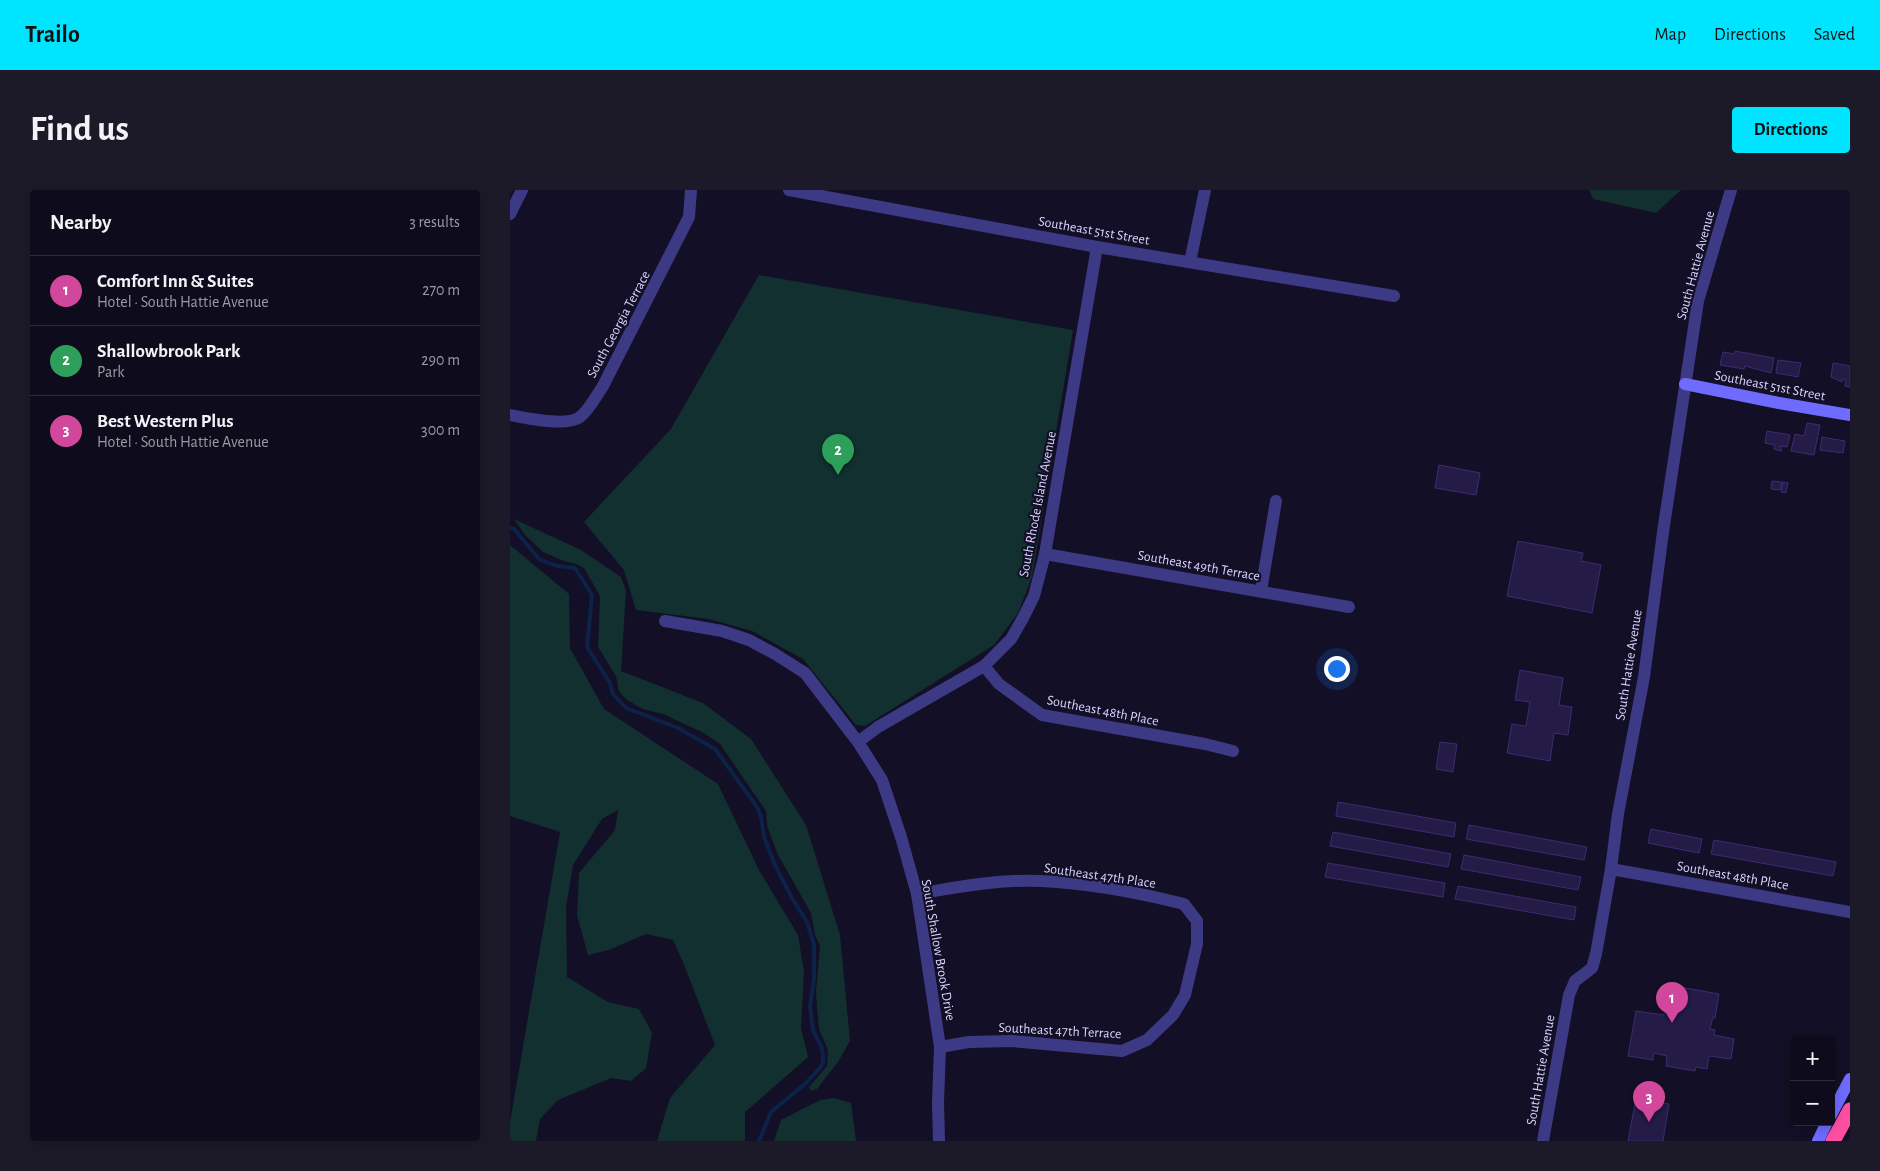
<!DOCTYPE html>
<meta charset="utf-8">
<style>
:root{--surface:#0e0b1c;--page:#1c1929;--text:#f1f3f6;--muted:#9b9ba3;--line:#2e2b3b;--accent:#00e5ff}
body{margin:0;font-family:"Alegreya Sans",sans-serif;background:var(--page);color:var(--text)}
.controls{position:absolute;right:15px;bottom:15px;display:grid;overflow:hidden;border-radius:5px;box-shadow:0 2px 12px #0003}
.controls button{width:45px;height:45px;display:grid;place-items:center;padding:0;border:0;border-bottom:1px solid var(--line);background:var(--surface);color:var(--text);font:25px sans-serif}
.you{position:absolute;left:826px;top:478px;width:18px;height:18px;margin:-12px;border:4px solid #fff;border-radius:50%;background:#1a73e8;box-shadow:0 0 0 8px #1a73e833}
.badge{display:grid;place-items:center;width:32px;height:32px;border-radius:50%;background:var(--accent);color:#fff;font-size:16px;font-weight:700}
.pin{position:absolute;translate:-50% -41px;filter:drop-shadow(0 1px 2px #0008)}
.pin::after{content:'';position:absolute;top:26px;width:18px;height:15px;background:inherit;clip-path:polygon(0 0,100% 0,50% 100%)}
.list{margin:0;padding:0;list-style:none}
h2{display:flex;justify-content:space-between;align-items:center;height:65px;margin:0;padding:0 20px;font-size:21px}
h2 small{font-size:16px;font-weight:400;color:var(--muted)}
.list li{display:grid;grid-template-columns:32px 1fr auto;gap:15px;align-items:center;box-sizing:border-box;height:70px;padding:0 20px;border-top:1px solid var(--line)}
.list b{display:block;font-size:19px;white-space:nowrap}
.list p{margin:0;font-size:16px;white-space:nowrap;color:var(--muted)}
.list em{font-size:16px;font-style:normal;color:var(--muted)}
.map{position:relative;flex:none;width:1340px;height:951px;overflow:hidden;border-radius:5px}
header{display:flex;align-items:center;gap:30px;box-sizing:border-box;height:70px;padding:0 25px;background:var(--accent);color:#111}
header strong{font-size:24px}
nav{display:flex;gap:28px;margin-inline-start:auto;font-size:18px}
.intro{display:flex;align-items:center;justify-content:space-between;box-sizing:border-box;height:120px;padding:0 30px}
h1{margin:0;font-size:35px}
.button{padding:12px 22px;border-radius:5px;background:var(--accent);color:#111;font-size:18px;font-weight:700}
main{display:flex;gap:30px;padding:0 30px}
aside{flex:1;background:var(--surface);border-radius:5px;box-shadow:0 2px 12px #0003}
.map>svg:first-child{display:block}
.green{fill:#12302f}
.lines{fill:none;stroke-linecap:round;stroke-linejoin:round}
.stream{stroke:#0c2248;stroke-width:4}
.building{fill:#241b47;stroke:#3b2d73}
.street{stroke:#3d3a85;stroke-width:12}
.secondary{stroke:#6f6bff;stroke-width:12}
.highway{stroke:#ff4fa3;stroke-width:15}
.labels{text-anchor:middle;stroke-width:4.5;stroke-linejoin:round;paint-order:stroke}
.street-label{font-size:14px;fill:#d9d4ff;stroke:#130f26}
</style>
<header>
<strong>Trailo</strong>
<nav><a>Map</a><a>Directions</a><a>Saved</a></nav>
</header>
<div class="intro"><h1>Find us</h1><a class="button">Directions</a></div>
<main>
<aside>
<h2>Nearby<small>3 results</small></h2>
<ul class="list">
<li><span class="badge" style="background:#d1479c">1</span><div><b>Comfort Inn &amp; Suites</b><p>Hotel · South Hattie Avenue</p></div><em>270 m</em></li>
<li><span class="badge" style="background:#2e9e5b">2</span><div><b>Shallowbrook Park</b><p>Park</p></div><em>290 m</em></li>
<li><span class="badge" style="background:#d1479c">3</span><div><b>Best Western Plus</b><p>Hotel · South Hattie Avenue</p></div><em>300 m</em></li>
</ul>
</aside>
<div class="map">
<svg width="1340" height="951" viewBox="0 0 1340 951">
<rect width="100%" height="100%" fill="#130f26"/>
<g class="green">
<polygon points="1079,0 1171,0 1146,23 1083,9"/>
<polygon points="249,85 563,140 522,387 508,423 484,455 355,536 346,535 293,469 242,441 199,429 126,420 114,380 74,332 161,239"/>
<polygon points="4,329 71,360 111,387 116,401 111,481 193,513 241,549 296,635 330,745 340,851 328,872 307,899 301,901 299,897 317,876 318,860 309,839 307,818 306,802 310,756 305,745 301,723 268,665 257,636 256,621 210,554 194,543 153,524 133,519 117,510 109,501 106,486 88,457 90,406 74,378 66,374 54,371 33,362 15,345"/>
<polygon points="0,355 59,404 60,458 94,519 208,594 249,680 288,745 294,782 291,838 298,867 235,922 235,951 147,951 160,908 205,855 173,772 163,750 136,744 99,760 78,765 67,725 69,683 105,640 108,620 92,629 63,675 56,717 57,787 98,812 129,819 142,843 136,878 121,891 101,888 48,910 30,929 26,951 0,951 0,932 50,642 0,626"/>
<polygon points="324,908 341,913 346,951 264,951 271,930 310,910"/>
</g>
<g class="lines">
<polyline class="stream" points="0,338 4,339 29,369 47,376 65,378 82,405 77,457 100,493 103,504 116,518 168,538 205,559 208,563 247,617 251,627 254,647 265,675 282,708 297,732 304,754 304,789 300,816 303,840 311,856 313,865 313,873 309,879 296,893 261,922 249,951"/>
</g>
<g class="building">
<polygon points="1225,161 1264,168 1261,183 1235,176 1234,179 1210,175 1213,162 1224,164"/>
<polygon points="1268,170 1291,173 1288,187 1266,183"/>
<polygon points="1323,173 1340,176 1340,197 1335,196 1336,190 1332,189 1332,192 1321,187"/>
<polygon points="1297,233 1310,235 1304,265 1281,261 1285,244 1294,246"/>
<polygon points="1257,241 1280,245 1277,257 1271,256 1271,261 1264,259 1265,255 1255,253"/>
<polygon points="1312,247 1335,251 1333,263 1310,260"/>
<polygon points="929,275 970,283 966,305 925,298"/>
<polygon points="1262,291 1272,292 1270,300 1261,299"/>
<polygon points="1273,292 1278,293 1276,303 1271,302"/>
<polygon points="1008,351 1073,363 1071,371 1091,375 1082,423 997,406"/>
<polygon points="1010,480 1053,488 1049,515 1062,517 1058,545 1044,543 1040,571 997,563 1002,534 1016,536 1020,512 1005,510"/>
<polygon points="930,552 947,554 943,582 926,579"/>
<polygon points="828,612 946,633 944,647 826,626"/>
<polygon points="959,635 1077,657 1074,670 956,649"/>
<polygon points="1141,639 1192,649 1189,663 1138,653"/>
<polygon points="823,642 941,664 938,677 820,656"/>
<polygon points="1204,650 1326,672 1323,686 1201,664"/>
<polygon points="954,665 1071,687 1068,700 951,679"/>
<polygon points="818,673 935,693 933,707 815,687"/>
<polygon points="948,696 1066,717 1064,730 945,709"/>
<polygon points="1159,795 1209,804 1205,828 1203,827 1200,839 1205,840 1204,845 1224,849 1221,869 1199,866 1197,879 1186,877 1185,881 1156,876 1157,866 1144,863 1143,870 1118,866 1126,821 1154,825"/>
<polygon points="1128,898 1155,903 1153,913 1159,914 1153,951 1118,951"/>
</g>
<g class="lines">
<g class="street">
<polyline points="279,0 587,57 884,106"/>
<polyline points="0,24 12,0"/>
<polyline points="680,72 695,0"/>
<path d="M0,225C15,228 57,237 70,227C80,219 86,206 93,196L179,27L181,0"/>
<polyline points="535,364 839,417"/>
<polyline points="751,401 766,311"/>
<polyline points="155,431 212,441 239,450 265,464 295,483 348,552 372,590 391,647 407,704 411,730 430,857 428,913 429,951"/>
<polyline points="474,476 489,494 532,525 695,554 723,561"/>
<polyline points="348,552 368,537 474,476 501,449 513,428 524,406 535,364 587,57"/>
<polyline points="1101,679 1340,722"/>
<path d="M407,704C447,697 490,689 531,691C577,693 630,703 674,714L687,731V754L675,805L663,825L637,850L612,861L502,851L459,852L430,857"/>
<polyline points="1033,951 1059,805 1065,791 1082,778 1086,764 1101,679 1108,624 1134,487 1153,342 1188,111 1221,0"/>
</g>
<g class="secondary">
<polyline points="1175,194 1269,213 1340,225"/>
<polyline points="1321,925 1340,889"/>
<polyline points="1308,951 1317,932"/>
</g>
<polyline class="highway" points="1323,951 1340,920"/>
</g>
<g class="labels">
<g class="street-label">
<text transform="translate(584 40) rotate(10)" y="5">Southeast 51st Street</text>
<text transform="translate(1185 75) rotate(-75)" y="5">South Hattie Avenue</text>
<text transform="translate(108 134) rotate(-62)" y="5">South Georgia Terrace</text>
<text transform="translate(1260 195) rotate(11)" y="5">Southeast 51st Street</text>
<text transform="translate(527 314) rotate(-79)" y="5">South Rhode Island Avenue</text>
<text transform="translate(689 375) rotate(10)" y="5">Southeast 49th Terrace</text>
<text transform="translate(1118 475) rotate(-81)" y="5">South Hattie Avenue</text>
<text transform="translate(593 520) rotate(11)" y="5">Southeast 48th Place</text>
<text transform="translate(590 685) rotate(8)" y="5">Southeast 47th Place</text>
<text transform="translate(1223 685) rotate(10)" y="5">Southeast 48th Place</text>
<text transform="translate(429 760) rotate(80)" y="5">South Shallow Brook Drive</text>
<text transform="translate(550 840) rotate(3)" y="5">Southeast 47th Terrace</text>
<text transform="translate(1030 880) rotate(-80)" y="5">South Hattie Avenue</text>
</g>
</g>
</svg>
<div class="controls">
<button>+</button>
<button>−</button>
</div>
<div class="you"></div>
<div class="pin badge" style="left:1162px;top:833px;background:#d1479c">1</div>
<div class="pin badge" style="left:328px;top:285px;background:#2e9e5b">2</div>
<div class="pin badge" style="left:1139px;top:932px;background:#d1479c">3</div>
</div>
</main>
